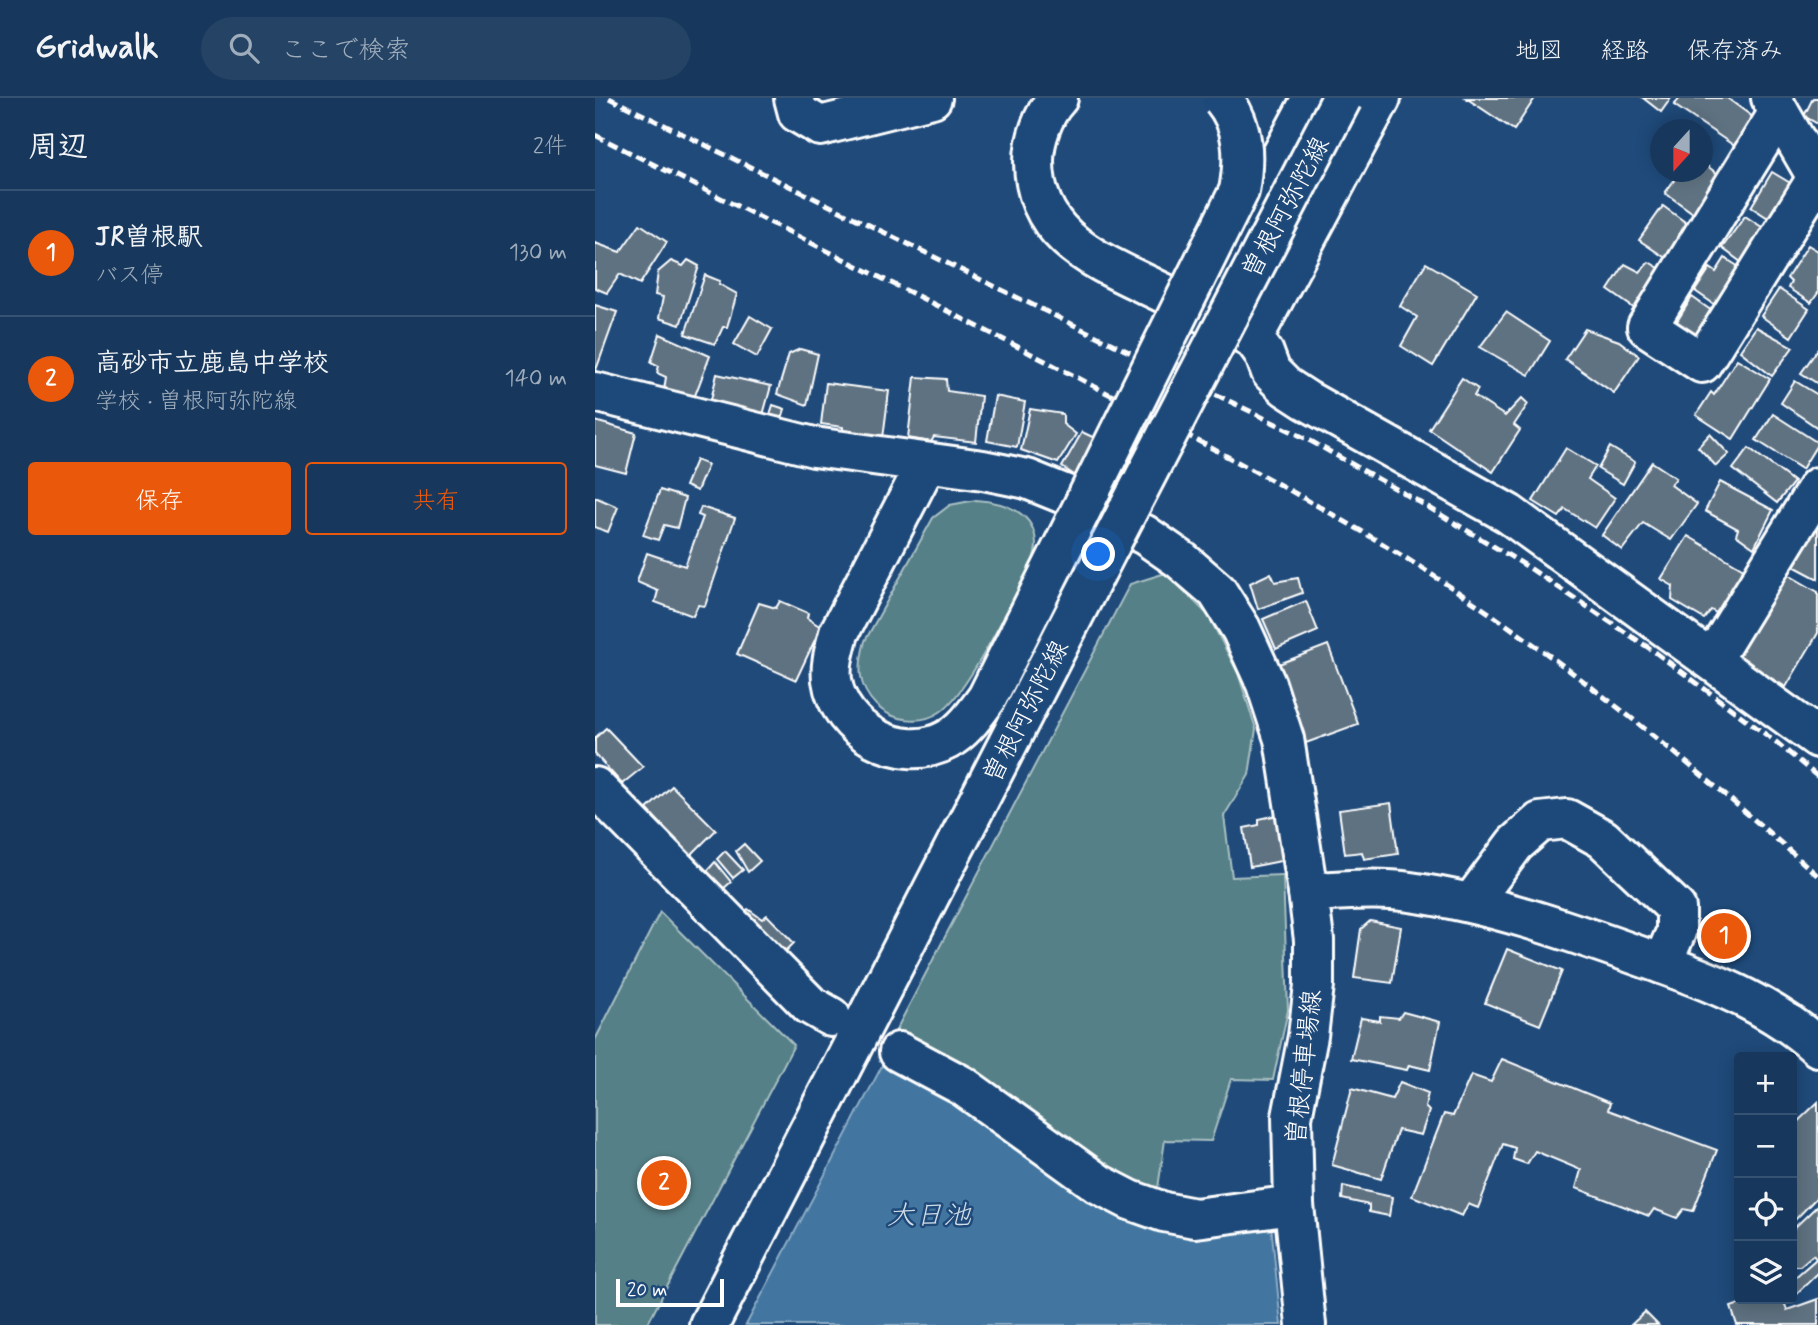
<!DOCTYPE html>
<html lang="ja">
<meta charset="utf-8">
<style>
:root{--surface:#17385c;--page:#244365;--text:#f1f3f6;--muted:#9eacbb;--line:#365272;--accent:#ea580c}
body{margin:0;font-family:Mynerve,"Klee One",sans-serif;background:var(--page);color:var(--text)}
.controls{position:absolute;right:21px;bottom:21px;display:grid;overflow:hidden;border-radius:7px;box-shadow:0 4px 18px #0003}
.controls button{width:63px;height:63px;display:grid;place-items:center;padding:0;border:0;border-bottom:2px solid var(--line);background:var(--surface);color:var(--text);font:35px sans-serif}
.compass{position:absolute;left:1055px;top:21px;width:63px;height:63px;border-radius:50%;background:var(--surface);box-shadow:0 4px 18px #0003;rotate:201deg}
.scale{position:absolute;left:21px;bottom:18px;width:108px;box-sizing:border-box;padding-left:7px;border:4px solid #fff;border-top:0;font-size:19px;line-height:24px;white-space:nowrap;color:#fff;-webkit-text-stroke:5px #1f4a7a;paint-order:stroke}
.you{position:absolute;left:504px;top:457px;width:24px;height:24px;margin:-18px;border:5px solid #fff;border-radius:50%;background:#1a73e8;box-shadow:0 0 0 10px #1a73e833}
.badge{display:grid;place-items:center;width:46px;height:46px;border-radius:50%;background:var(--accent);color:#fff;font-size:23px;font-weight:700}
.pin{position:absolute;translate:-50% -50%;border:4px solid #fff;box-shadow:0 2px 7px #0006}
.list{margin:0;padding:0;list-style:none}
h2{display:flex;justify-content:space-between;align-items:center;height:91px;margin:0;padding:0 28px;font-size:30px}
h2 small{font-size:23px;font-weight:400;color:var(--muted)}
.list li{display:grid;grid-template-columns:46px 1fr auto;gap:21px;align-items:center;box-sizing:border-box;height:126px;padding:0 28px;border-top:2px solid var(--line)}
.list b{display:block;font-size:26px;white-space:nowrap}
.list p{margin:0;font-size:23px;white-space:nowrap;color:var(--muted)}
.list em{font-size:23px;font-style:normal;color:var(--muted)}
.actions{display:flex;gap:14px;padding:21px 28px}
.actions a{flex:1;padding:16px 0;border:2px solid var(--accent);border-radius:7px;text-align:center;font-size:24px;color:var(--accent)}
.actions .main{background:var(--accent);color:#fff}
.icon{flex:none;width:38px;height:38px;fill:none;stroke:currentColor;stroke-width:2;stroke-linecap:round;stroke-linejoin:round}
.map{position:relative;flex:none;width:1223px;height:1227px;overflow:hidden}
header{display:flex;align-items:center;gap:42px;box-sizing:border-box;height:98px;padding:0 35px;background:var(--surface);border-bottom:2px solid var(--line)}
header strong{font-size:33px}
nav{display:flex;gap:38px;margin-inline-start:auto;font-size:24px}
.search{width:490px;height:63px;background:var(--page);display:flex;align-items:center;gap:18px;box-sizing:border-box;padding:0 24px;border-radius:38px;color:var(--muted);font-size:26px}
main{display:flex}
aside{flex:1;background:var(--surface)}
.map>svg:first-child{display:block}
.green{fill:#558087;stroke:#aac0c3;stroke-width:2}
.water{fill:#4376a0;stroke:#8eadc6;stroke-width:2}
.building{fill:#5f7281;stroke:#fff;stroke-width:2}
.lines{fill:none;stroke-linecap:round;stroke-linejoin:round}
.street-casing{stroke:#fff;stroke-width:44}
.secondary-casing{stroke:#fff;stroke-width:44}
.street{stroke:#1f4a7a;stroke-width:38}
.secondary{stroke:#1f4a7a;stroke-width:38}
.rail{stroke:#fff;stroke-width:5;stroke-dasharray:10 5;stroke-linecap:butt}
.secondary-bridge-casing{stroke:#fff;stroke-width:44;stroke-linecap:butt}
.secondary-bridge{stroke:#1f4a7a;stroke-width:38}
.labels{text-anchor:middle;stroke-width:5;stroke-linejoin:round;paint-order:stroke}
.street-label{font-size:26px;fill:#fff;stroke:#1f4a7a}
.water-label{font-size:28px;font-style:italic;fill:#d0dde7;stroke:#1f4a7a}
</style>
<header>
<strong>Gridwalk</strong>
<div class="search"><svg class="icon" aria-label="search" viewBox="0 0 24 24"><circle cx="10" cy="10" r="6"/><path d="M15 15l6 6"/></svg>ここで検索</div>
<nav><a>地図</a><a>経路</a><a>保存済み</a></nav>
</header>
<main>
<aside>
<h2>周辺<small>2件</small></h2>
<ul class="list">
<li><span class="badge">1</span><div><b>JR曽根駅</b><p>バス停</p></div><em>130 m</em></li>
<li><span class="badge">2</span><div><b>高砂市立鹿島中学校</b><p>学校 · 曽根阿弥陀線</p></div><em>140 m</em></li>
</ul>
<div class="actions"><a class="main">保存</a><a>共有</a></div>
</aside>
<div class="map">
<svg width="1223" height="1227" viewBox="0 0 1223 1227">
<rect width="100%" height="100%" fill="#1f4a7a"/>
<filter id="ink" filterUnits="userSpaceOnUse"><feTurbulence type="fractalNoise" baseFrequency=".0143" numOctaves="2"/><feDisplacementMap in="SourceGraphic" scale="14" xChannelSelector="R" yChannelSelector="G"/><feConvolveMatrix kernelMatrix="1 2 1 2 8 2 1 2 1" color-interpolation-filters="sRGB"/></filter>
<g filter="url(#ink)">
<g class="green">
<path d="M381,402C409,404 441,414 441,447C441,454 438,462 436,469C417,501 373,596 345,614C326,627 297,623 281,607C262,588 263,568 270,543L338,420L355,407Z"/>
<polygon points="571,475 613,517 643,575 661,631 654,677 629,718 637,779 688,777 693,912 678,982 636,981 616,1043 570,1042 562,1097 504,1068 373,975 299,936 535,486"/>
<polygon points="65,814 199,947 52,1227 0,1227 0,942"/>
</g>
<polygon class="water" points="290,962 385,1015 478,1092 532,1116 676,1125 686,1227 151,1227"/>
<g class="building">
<polygon points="871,0 940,0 919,32"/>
<polygon points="1048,0 1076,0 1066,14"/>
<polygon points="1085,0 1132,0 1162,22 1141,49 1079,7"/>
<polygon points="1218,0 1223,0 1223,26 1209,18"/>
<polygon points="1108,65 1127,79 1101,117 1070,95 1085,74 1108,74"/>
<polygon points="1177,74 1202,89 1181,125 1156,109"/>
<polygon points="1068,108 1097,129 1075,163 1044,142"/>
<polygon points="1150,118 1176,135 1154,170 1127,150"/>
<polygon points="45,126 72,144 45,186 25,176 12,195 0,190 0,145 25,154"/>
<polygon points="1213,147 1223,153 1223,195 1216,205 1193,190 1196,184 1192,180"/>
<polygon points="1130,160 1152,174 1129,213 1100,193 1115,170 1121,174"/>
<polygon points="93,162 104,168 85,227 64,220 68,199 60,197 63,174 76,163 88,168"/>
<polygon points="1054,164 1069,173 1043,213 1013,192 1030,166 1045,174"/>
<polygon points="831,165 882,195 838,268 806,248 822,219 805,208"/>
<polygon points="110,177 125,183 124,186 142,196 132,229 128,229 120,246 90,236"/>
<polygon points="1184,191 1214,211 1196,239 1166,218"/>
<polygon points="1097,199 1127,220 1106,253 1076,233"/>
<polygon points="0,207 22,214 1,272 0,272"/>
<polygon points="911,214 955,243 934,277 885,249"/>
<polygon points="155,218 177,231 162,259 139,246"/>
<polygon points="1161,229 1198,249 1177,278 1145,253"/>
<polygon points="990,231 1024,243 1044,258 1019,295 970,261"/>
<polygon points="65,236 115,258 99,300 69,292 71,279 62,275 64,268 56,264"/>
<polygon points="205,251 223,256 212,307 182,296 194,256"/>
<polygon points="1223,251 1223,286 1206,275"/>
<polygon points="1142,261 1175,281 1138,341 1101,317 1116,294 1119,297"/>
<polygon points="122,276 176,288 168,317 115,306"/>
<polygon points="320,279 351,281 352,293 386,298 381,344 339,339 336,344 313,340"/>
<polygon points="867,280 883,291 879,298 910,318 927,300 933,306 919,327 925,332 898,374 834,331"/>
<polygon points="1200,283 1223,297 1223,330 1186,305"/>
<polygon points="231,285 294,293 288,340 248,335 248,329 226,326"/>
<polygon points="400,298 430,304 422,349 392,343"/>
<polygon points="178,307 190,311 186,324 174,320"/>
<polygon points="435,311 468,316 468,326 481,336 463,365 426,352"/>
<polygon points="1178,316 1223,345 1207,371 1161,342"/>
<polygon points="0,323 41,335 31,375 0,367"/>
<polygon points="487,334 506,343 484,380 467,369"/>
<polygon points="1115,336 1134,356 1121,368 1103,349"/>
<polygon points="1015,349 1040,364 1028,386 1003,371"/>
<polygon points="971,350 1001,368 993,381 1020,400 1000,430 970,411 964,419 938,403"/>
<polygon points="1154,350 1199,384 1182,405 1138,371"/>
<polygon points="101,362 113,367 102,393 90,388"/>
<polygon points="1057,364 1081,380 1076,387 1102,406 1076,442 1048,425 1027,452 1007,437"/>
<polygon points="1125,384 1178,412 1159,450 1141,437 1143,431 1110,413"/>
<polygon points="65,392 90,400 82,430 69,427 63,442 48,437"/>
<polygon points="0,399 23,409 13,434 0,429"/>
<polygon points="106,409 140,420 110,508 103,507 98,518 60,504 63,493 42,484 52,455 90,468 108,419 103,417"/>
<polygon points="1223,413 1223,481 1193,465"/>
<polygon points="1093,438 1157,476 1130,520 1116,512 1109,521 1077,502 1078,488 1066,481"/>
<polygon points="676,475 680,484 703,480 707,495 663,511 655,485"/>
<polygon points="1192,476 1223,494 1223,535 1191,589 1142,560"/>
<polygon points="185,503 213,515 212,520 226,529 201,582 142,556 164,505 181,510"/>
<polygon points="711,503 723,533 681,551 668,521"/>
<polygon points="733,547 763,626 711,645 681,567"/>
<polygon points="11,630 48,669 27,686 0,656 0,640"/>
<polygon points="77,688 121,732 95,758 52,711"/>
<polygon points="796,705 803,756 769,761 767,754 750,756 744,712"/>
<polygon points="683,717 691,762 655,769 649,730 664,727 664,721"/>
<polygon points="149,746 165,763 153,774 141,753"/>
<polygon points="130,753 148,772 138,780 122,761"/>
<polygon points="120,764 136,784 127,792 112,773"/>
<polygon points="153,811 167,821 172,817 199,845 188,856 148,816"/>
<polygon points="775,823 806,829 797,885 759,880 766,831"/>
<polygon points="912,851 967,873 945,927 890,905"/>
<polygon points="808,914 845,924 835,972 814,967 812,972 756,961 766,920 785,923 785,918 804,920"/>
<polygon points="907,961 1015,1005 1013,1012 1122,1052 1098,1113 1089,1111 1082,1120 1059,1111 1054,1118 981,1090 986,1072 940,1053 932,1066 918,1061 920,1050 908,1046 883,1110 873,1106 867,1118 817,1098 849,1016 858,1018 876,977 896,984"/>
<polygon points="805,984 833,995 830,1009 834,1013 826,1037 803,1032 786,1081 737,1067 757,990 797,1001"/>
<polygon points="1223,1004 1223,1098 1197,1125 1197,1029"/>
<polygon points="748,1088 797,1099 794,1118 774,1114 774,1107 747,1101"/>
<polygon points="1223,1107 1223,1175 1197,1200 1197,1182 1221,1161 1218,1157 1205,1168 1197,1168 1197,1132"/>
<polygon points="1159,1201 1188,1201 1192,1212 1223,1201 1223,1227 1142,1227 1136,1209"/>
<polygon points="1050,1214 1063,1227 1036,1227"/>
</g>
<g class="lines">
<g class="street-casing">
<g id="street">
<polyline points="199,0 203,15 225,28 337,0"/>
<polyline points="786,0 658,240 669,255 676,274 691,289 711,302 914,416 1223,640"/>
<polyline points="1176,0 1223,81"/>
<polyline points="1184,14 1052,229 1107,265 1222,80"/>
<polyline points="613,196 717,0"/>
<polyline points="0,294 219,349 388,372 432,381 469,396 550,437 586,462 622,493 646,531 671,586 689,641 713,794"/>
<polyline points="1117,562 1223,389"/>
<polyline points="0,689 215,907 236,919"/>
<path d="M877,804L920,746L945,724L972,721L1008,741L1081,810V834L1067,866C1123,886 1179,909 1223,949"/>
<polyline points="304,954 368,988 504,1086 535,1102 569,1114 600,1120 699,1107"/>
</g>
</g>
<g class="secondary-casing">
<g id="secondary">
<path d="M463,0C448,16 439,42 439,63C439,139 501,162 558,190C592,206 625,224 658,240"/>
<path d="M331,366L244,535C240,551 235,565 237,582C244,632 306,667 352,642C369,633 381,615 392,600L480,424"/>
<polyline points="114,1227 516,445"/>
<path d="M711,1227L699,1107L697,1019L713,938L719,887V842L713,794C747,793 782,789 815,794C902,806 985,837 1067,866"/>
</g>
</g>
<use href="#street" class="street"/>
<use href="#secondary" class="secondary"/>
<g class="rail">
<polyline points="14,0 712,341 828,406 933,469 1060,554 1181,644 1223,679"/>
<path d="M0,37C179,127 358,214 535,307C620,352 705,396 788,446C944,541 1087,656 1223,778"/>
</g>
<g class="secondary-bridge-casing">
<g id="secondary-bridge">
<path d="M480,424L644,93C650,60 650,27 627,0"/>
<polyline points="516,445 747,0"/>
</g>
</g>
<use href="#secondary-bridge" class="secondary-bridge"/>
</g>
</g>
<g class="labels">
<g class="street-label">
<text transform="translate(690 109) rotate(-62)" y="9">曽根阿弥陀線</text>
<text transform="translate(430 613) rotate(-63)" y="9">曽根阿弥陀線</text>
<text transform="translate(708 969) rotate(-84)" y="9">曽根停車場線</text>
</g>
<g class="water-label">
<text x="334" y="1126">大日池</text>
</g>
</g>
</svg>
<div class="controls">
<button>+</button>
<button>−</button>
<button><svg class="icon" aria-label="locate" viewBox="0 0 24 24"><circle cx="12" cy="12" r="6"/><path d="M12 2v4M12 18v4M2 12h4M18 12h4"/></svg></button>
<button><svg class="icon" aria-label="layers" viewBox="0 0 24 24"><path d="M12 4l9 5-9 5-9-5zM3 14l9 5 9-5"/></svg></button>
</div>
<svg class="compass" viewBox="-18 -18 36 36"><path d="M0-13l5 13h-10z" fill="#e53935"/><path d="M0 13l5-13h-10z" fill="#9eacbb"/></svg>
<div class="scale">20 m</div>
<div class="you"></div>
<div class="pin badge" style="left:1129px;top:838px">1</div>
<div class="pin badge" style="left:69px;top:1085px">2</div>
</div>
</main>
